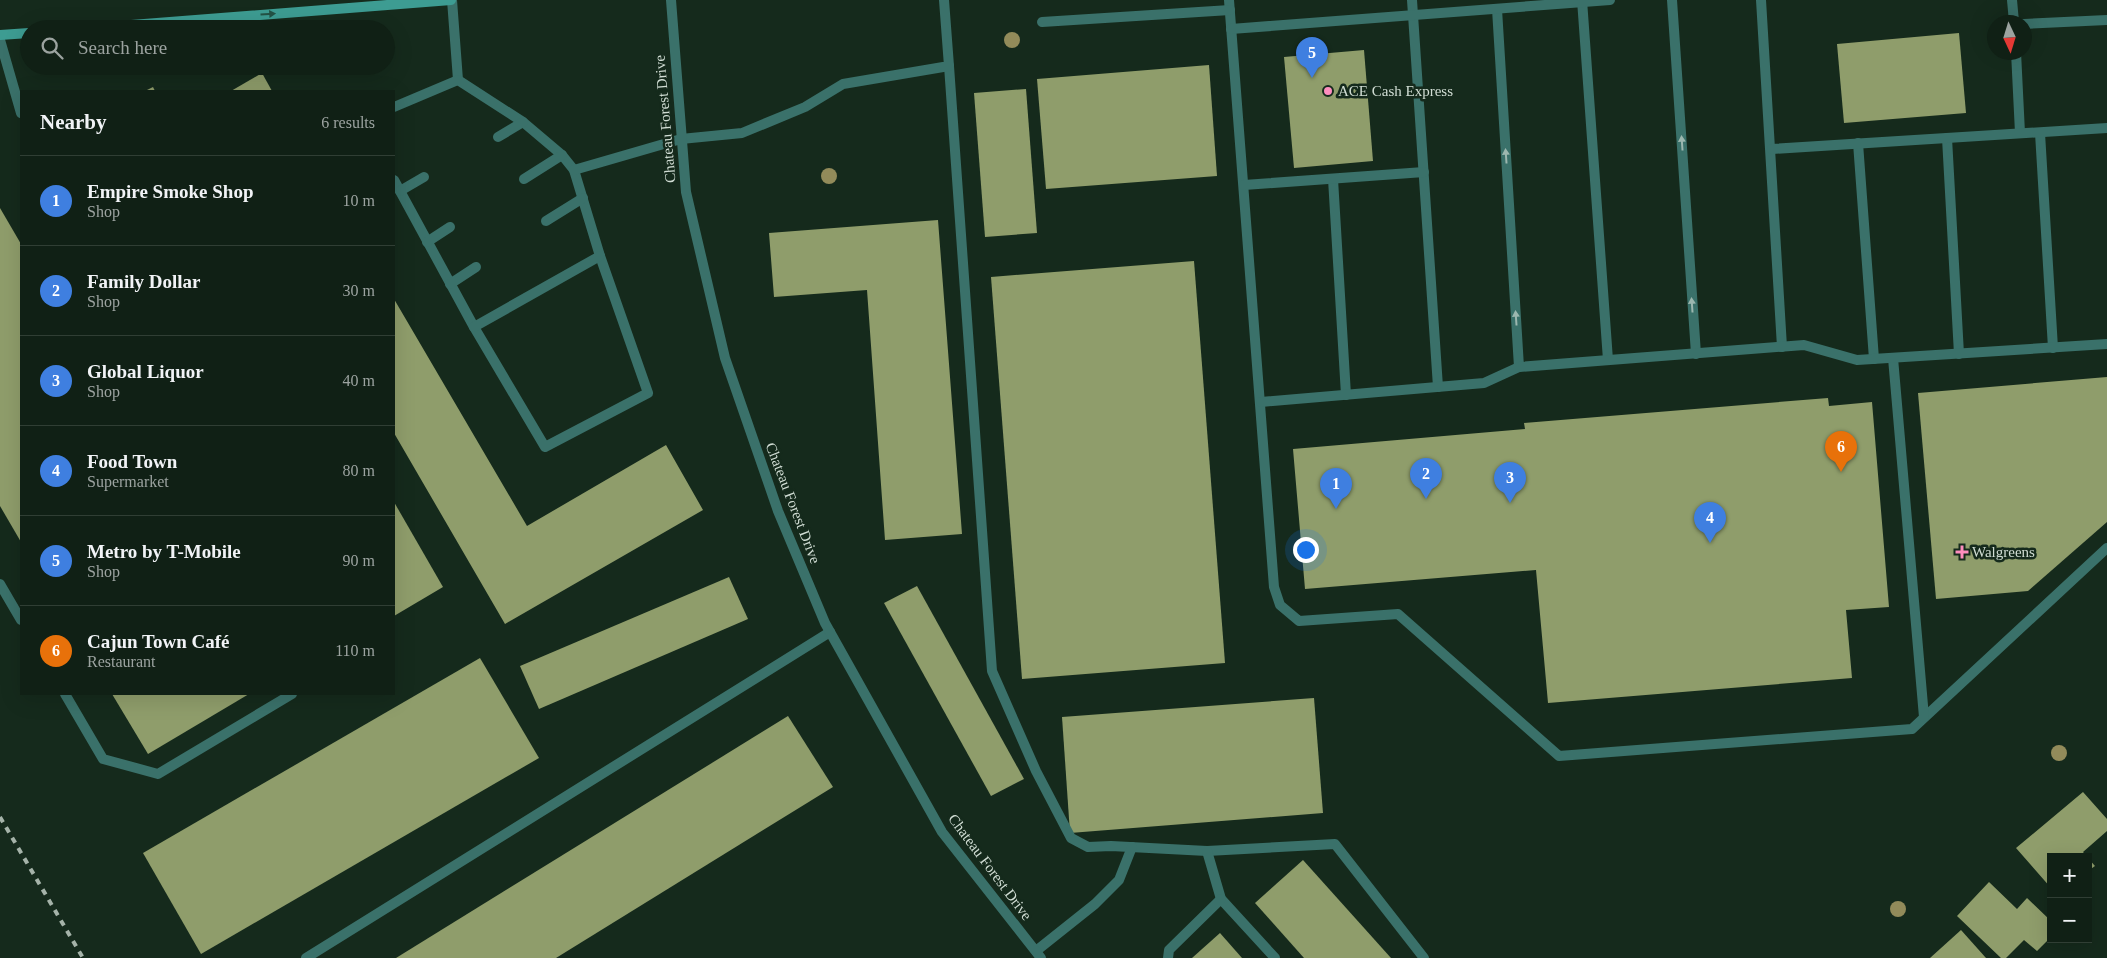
<!DOCTYPE html>
<meta charset="utf-8">
<style>
:root{--surface:#102015;--page:#1e2d22;--text:#f1f3f6;--muted:#9ca3a0;--line:#303e34;--accent:#b45309}
body{margin:0;font-family:"Times New Roman",serif;background:var(--page);color:var(--text)}
.controls{position:absolute;right:15px;bottom:15px;display:grid;overflow:hidden;border-radius:0px;box-shadow:0 5px 20px #0002}
.controls button{width:45px;height:45px;display:grid;place-items:center;padding:0;border:0;border-bottom:1px solid var(--line);background:var(--surface);color:var(--text);font:25px sans-serif}
.compass{position:absolute;left:1987px;top:15px;width:45px;height:45px;border-radius:50%;background:var(--surface);box-shadow:0 5px 20px #0002;rotate:176deg}
.you{position:absolute;left:1305px;top:549px;width:18px;height:18px;margin:-12px;border:4px solid #fff;border-radius:50%;background:#1a73e8;box-shadow:0 0 0 8px #1a73e833}
.badge{display:grid;place-items:center;width:32px;height:32px;border-radius:50%;background:var(--accent);color:#fff;font-size:16px;font-weight:700}
.pin{position:absolute;translate:-50% -41px;filter:drop-shadow(0 1px 2px #0008)}
.pin::after{content:'';position:absolute;top:26px;width:18px;height:15px;background:inherit;clip-path:polygon(0 0,100% 0,50% 100%)}
.list{margin:0;padding:0;list-style:none}
h2{display:flex;justify-content:space-between;align-items:center;height:65px;margin:0;padding:0 20px;font-size:21px}
h2 small{font-size:16px;font-weight:400;color:var(--muted)}
.list li{display:grid;grid-template-columns:32px 1fr auto;gap:15px;align-items:center;box-sizing:border-box;height:90px;padding:0 20px;border-top:1px solid var(--line)}
.list b{display:block;font-size:19px;white-space:nowrap}
.list p{margin:0;font-size:16px;white-space:nowrap;color:var(--muted)}
.list em{font-size:16px;font-style:normal;color:var(--muted)}
.icon{flex:none;width:28px;height:28px;fill:none;stroke:currentColor;stroke-width:2;stroke-linecap:round;stroke-linejoin:round}
.map{position:relative;flex:none;width:2107px;height:958px;overflow:hidden}
.search{position:absolute;background:var(--surface);box-shadow:0 5px 20px #0002;left:20px;top:20px;width:375px;height:55px;display:flex;align-items:center;gap:12px;box-sizing:border-box;padding:0 18px;border-radius:28px;color:var(--muted);font-size:19px}
.panel{position:absolute;background:var(--surface);box-shadow:0 5px 20px #0002;left:20px;top:90px;width:375px;height:605px;border-radius:0px}
.map>svg:first-child{display:block}
.building{fill:#8f9d6b}
.lines{fill:none;stroke-linecap:round;stroke-linejoin:round}
.lane{stroke:#3a716a;stroke-width:10}
.street{stroke:#3a716a;stroke-width:10}
.secondary{stroke:#3d9c92;stroke-width:10}
.rail{stroke:#a5b3a9;stroke-width:4;stroke-dasharray:6 6;stroke-linecap:butt}
.tree{fill:#928b5a}
.oneway{fill:#235245}
.oneway2{fill:#9cb7af}
.poi-dot{fill:#fd8ebe;stroke:#152a1c;stroke-width:2}
.labels{text-anchor:middle;stroke-width:5;stroke-linejoin:round;paint-order:stroke}
.poi-label{font-size:15px;fill:#d1ddd4;stroke:#152a1c;text-anchor:start}
.street-label{font-size:15px;fill:#d1ddd4;stroke:#152a1c}
</style>
<div class="map">
<svg width="2107" height="958" viewBox="0 0 2107 958">
<rect width="100%" height="100%" fill="#152a1c"/>
<g class="building">
<polygon points="1959,33 1966,113 1844,123 1837,44"/>
<polygon points="1364,50 1373,161 1294,168 1284,57"/>
<polygon points="1209,65 1217,176 1046,189 1037,79"/>
<polygon points="262,73 272,91 231,91"/>
<polygon points="153,87 155,91 145,91"/>
<polygon points="1026,89 1037,233 985,237 974,93"/>
<polygon points="0,208 21,244 21,542 0,506"/>
<polygon points="938,220 962,534 885,540 867,290 774,297 769,233"/>
<polygon points="1194,261 1225,663 1022,679 991,277"/>
<polygon points="394,299 527,526 666,445 703,510 505,624 394,433"/>
<polygon points="2107,377 2107,522 2028,591 1936,599 1918,393"/>
<polygon points="1828,398 1829,406 1872,402 1889,607 1846,610 1852,678 1548,703 1536,570 1305,589 1293,449 1525,429 1524,423"/>
<polygon points="394,502 443,587 394,616"/>
<polygon points="729,577 748,619 539,709 520,666"/>
<polygon points="917,586 1024,779 991,796 884,603"/>
<polygon points="480,658 539,758 201,954 143,853"/>
<polygon points="112,694 249,694 148,754"/>
<polygon points="1314,698 1323,813 1070,833 1062,717"/>
<polygon points="788,716 833,787 556,958 396,958"/>
<polygon points="2083,792 2107,819 2107,831 2083,852 2087,857 2051,857 2051,888 2016,848"/>
<polygon points="2088,858 2095,866 2088,871"/>
<polygon points="1303,860 1391,958 1304,958 1255,903"/>
<polygon points="1989,882 2017,909 2027,898 2051,921 2051,937 2037,951 2024,940 2006,958 2001,958 1957,916"/>
<polygon points="1961,930 1986,958 1930,958"/>
<polygon points="1220,933 1242,958 1192,958"/>
</g>
<g class="lines">
<g class="lane">
<polyline points="452,0 458,80"/>
<polyline points="1229,0 1274,587 1280,605 1299,621 1398,614 1559,756 1912,729 2107,548"/>
<polyline points="1412,0 1438,387"/>
<polyline points="1582,0 1608,360"/>
<polyline points="1672,0 1696,354"/>
<polyline points="1761,0 1782,347"/>
<polyline points="2012,0 2014,22"/>
<polyline points="1497,9 1519,367"/>
<polyline points="1042,22 1230,10"/>
<polyline points="2024,24 2107,20"/>
<polyline points="1231,29 1610,0"/>
<polyline points="0,40 21,113"/>
<polyline points="2016,52 2020,133"/>
<polyline points="949,66 992,671 1036,771 1071,838 1088,847 1111,846 1207,851 1335,844 1424,958"/>
<polyline points="394,107 458,80 523,122 562,155 574,170 600,256 648,393 545,447 474,327 394,180"/>
<polyline points="2040,133 2053,348"/>
<polyline points="498,137 523,122"/>
<polyline points="1947,138 1959,354"/>
<polyline points="1858,143 1874,359"/>
<polyline points="1772,149 2107,128"/>
<polyline points="574,170 681,139 742,133 805,107 843,84 949,66 944,0"/>
<polyline points="524,179 562,155"/>
<polyline points="1333,179 1346,395"/>
<polyline points="1244,185 1424,172"/>
<polyline points="400,191 424,177"/>
<polyline points="546,221 583,198"/>
<polyline points="427,242 450,227"/>
<polyline points="450,284 476,267"/>
<polyline points="474,327 600,256"/>
<polyline points="1893,358 1924,717"/>
<polyline points="1261,402 1484,383 1519,367 1804,345 1857,360 2107,344"/>
<polyline points="0,584 21,620"/>
<polyline points="65,694 103,759 158,774 292,694"/>
<polyline points="1207,851 1221,899 1275,958"/>
<polyline points="1036,951 1095,904 1119,880 1132,847"/>
<polyline points="306,958 830,632"/>
<polyline points="1168,958 1169,950 1221,899"/>
</g>
<polyline class="street" points="671,0 686,192 725,358 778,511 825,623 942,832 1041,958"/>
<g class="secondary">
<polyline points="80,29 451,0"/>
<polyline points="0,35 29,33"/>
</g>
<polyline class="rail" points="0,817 83,958"/>
</g>
<g class="tree">
<circle cx="1012" cy="40" r="8"/>
<circle cx="829" cy="176" r="8"/>
<circle cx="2059" cy="753" r="8"/>
<circle cx="1898" cy="909" r="8"/>
</g>
<defs><path id="oneway-solid" d="M-6-.8H1V-3.2L6.5 0L1 3.2V.8H-6Z" transform="scale(1.25)"/></defs>
<use class="oneway" href="#oneway-solid" transform="translate(268 14) rotate(-4)"/>
<g class="oneway2">
<use href="#oneway-solid" transform="translate(1682 143) rotate(-94)"/>
<use href="#oneway-solid" transform="translate(1506 156) rotate(-94)"/>
<use href="#oneway-solid" transform="translate(1692 305) rotate(-94)"/>
<use href="#oneway-solid" transform="translate(1516 318) rotate(-94)"/>
</g>
<g class="poi-dot">
<circle cx="1328" cy="91" r="5"/>
<path d="M1959.5 544.5h5v5h5v5h-5v5h-5v-5h-5v-5h5z"/>
</g>
<g class="labels">
<g class="poi-label">
<text x="1338" y="96">ACE Cash Express</text>
<text x="1972" y="557">Walgreens</text>
</g>
<g class="street-label">
<text transform="translate(665 119) rotate(-95)" y="5">Chateau Forest Drive</text>
<text transform="translate(793 503) rotate(69)" y="5">Chateau Forest Drive</text>
<text transform="translate(990 867) rotate(53)" y="5">Chateau Forest Drive</text>
</g>
</g>
</svg>
<div class="controls">
<button>+</button>
<button>−</button>
</div>
<svg class="compass" viewBox="-18 -18 36 36"><path d="M0-13l5 13h-10z" fill="#e53935"/><path d="M0 13l5-13h-10z" fill="#9ca3a0"/></svg>
<div class="you"></div>
<div class="pin badge" style="left:1336px;top:509px;background:#3f7fe0">1</div>
<div class="pin badge" style="left:1426px;top:499px;background:#3f7fe0">2</div>
<div class="pin badge" style="left:1510px;top:503px;background:#3f7fe0">3</div>
<div class="pin badge" style="left:1710px;top:543px;background:#3f7fe0">4</div>
<div class="pin badge" style="left:1312px;top:78px;background:#3f7fe0">5</div>
<div class="pin badge" style="left:1841px;top:472px;background:#e8710a">6</div>
<div class="search"><svg class="icon" aria-label="search" viewBox="0 0 24 24"><circle cx="10" cy="10" r="6"/><path d="M15 15l6 6"/></svg>Search here</div>
<section class="panel">
<h2>Nearby<small>6 results</small></h2>
<ul class="list">
<li><span class="badge" style="background:#3f7fe0">1</span><div><b>Empire Smoke Shop</b><p>Shop</p></div><em>10 m</em></li>
<li><span class="badge" style="background:#3f7fe0">2</span><div><b>Family Dollar</b><p>Shop</p></div><em>30 m</em></li>
<li><span class="badge" style="background:#3f7fe0">3</span><div><b>Global Liquor</b><p>Shop</p></div><em>40 m</em></li>
<li><span class="badge" style="background:#3f7fe0">4</span><div><b>Food Town</b><p>Supermarket</p></div><em>80 m</em></li>
<li><span class="badge" style="background:#3f7fe0">5</span><div><b>Metro by T-Mobile</b><p>Shop</p></div><em>90 m</em></li>
<li><span class="badge" style="background:#e8710a">6</span><div><b>Cajun Town Café</b><p>Restaurant</p></div><em>110 m</em></li>
</ul>
</section>
</div>
